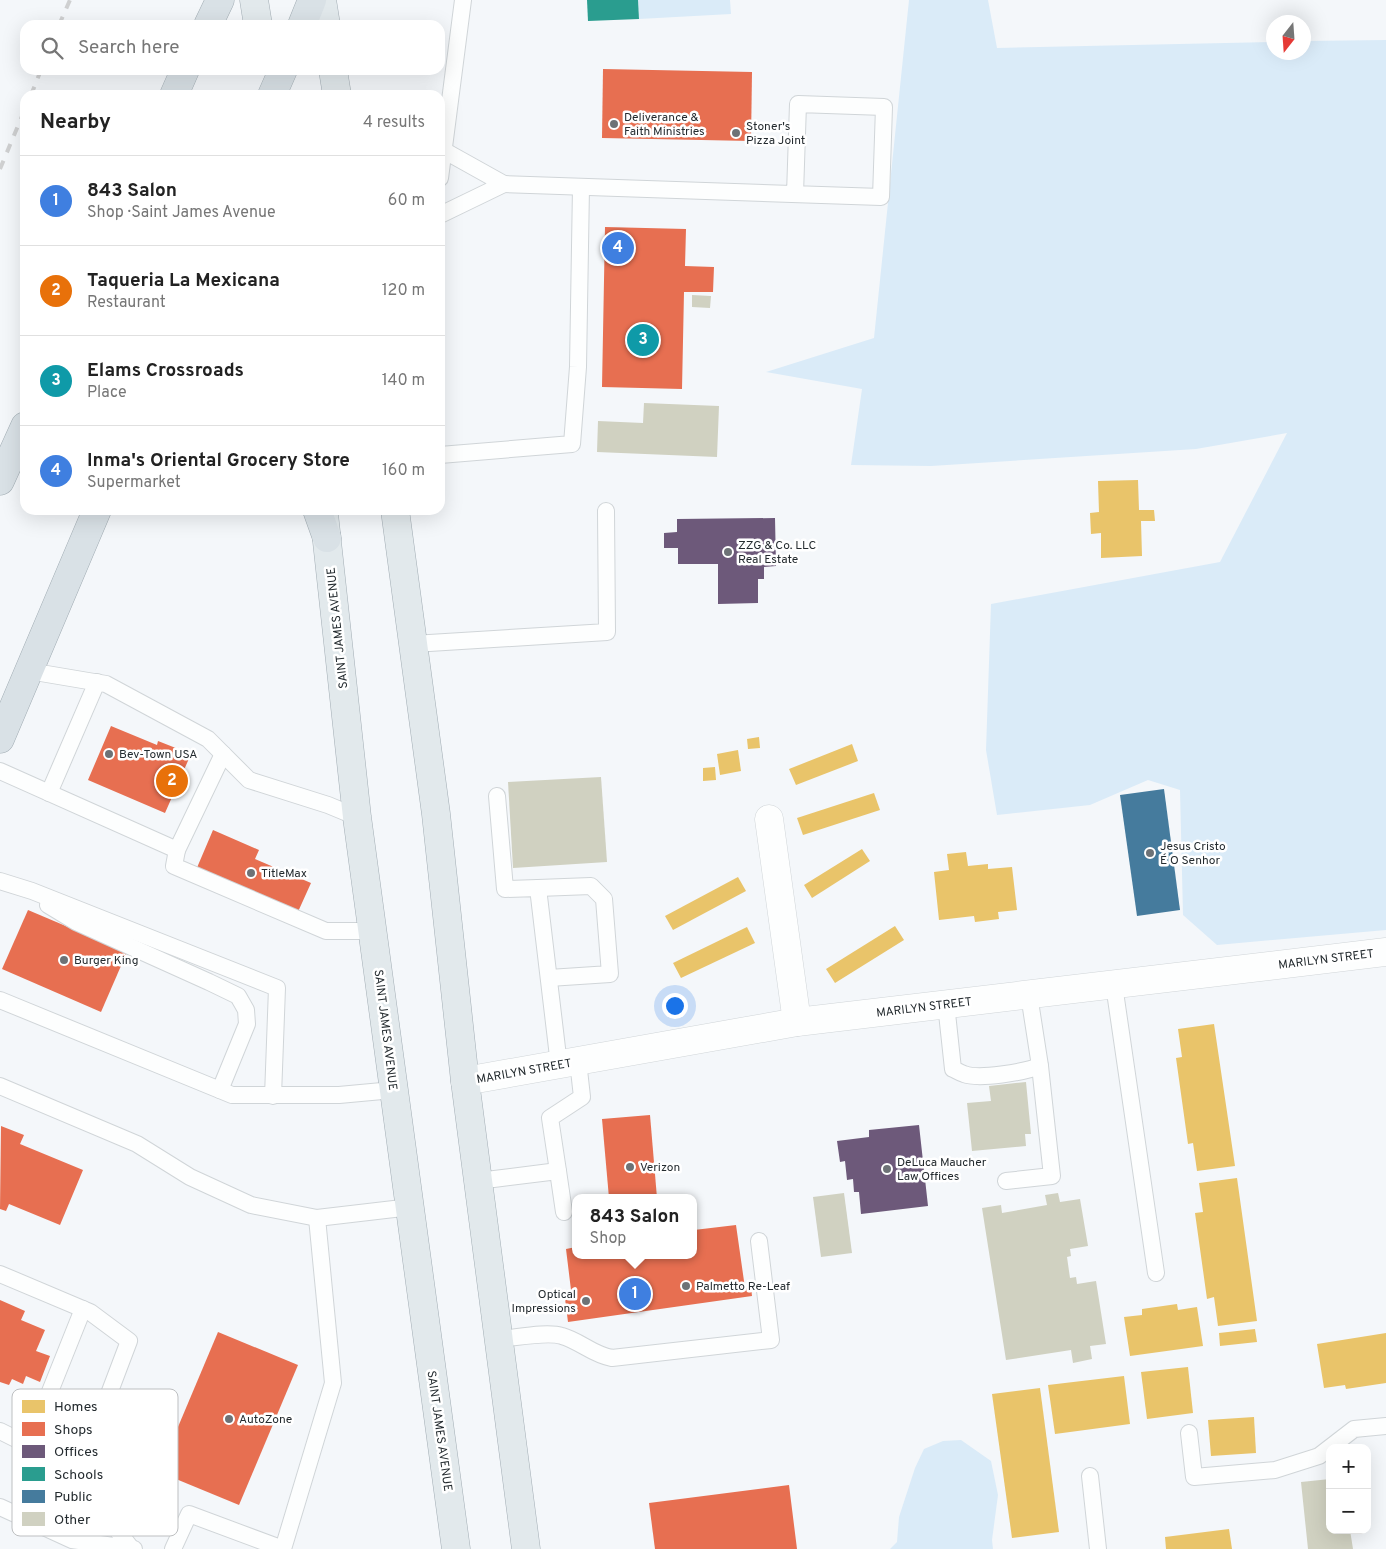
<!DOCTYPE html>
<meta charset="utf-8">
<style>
:root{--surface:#fff;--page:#f6f6f6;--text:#222;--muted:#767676;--line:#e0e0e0;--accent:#0b8043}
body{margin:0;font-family:Overpass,sans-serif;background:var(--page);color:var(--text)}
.controls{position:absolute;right:15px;bottom:15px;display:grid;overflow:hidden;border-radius:10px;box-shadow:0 5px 20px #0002}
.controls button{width:45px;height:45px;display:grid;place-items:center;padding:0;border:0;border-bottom:1px solid var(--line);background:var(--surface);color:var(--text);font:25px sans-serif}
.compass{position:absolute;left:1266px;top:15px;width:45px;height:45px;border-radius:50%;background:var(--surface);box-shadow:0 5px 20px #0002;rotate:197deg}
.you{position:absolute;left:674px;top:1005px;width:18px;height:18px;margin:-12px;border:4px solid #fff;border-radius:50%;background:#1a73e8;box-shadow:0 0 0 8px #1a73e833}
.badge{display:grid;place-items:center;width:32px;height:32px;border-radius:50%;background:var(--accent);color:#fff;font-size:16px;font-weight:700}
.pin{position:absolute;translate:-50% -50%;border:2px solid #fff;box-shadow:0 1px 5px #0006}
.popup{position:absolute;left:572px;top:1194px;width:125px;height:65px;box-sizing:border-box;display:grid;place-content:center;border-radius:10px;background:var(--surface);filter:drop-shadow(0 1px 4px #0005);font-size:16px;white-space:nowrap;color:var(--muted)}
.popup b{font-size:19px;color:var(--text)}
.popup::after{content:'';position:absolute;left:50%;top:100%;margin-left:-10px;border:10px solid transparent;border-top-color:var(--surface)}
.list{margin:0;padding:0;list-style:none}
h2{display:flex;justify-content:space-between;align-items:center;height:65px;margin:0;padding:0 20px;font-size:21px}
h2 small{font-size:16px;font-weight:400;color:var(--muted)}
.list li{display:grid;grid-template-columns:32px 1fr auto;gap:15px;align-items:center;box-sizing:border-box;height:90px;padding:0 20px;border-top:1px solid var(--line)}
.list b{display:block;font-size:19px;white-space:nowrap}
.list p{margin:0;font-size:16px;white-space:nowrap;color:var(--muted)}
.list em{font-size:16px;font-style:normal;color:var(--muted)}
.icon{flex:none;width:28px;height:28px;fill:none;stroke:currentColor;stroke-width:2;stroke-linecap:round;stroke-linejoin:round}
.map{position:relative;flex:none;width:1386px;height:1549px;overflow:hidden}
.search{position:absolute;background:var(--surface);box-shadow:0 5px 20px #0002;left:20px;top:20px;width:425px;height:55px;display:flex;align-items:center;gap:12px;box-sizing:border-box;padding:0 18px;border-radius:15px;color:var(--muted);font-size:19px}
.panel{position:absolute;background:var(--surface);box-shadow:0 5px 20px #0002;left:20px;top:90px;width:425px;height:425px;border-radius:15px}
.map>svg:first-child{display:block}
.green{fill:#daebf8}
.homes{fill:#e9c46a}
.shops{fill:#e76f51}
.offices{fill:#6d597a}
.schools{fill:#2a9d8f}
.public{fill:#457b9d}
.building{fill:#d0d1c1}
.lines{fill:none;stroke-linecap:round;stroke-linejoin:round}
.service-casing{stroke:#d0d5d8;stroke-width:18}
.minor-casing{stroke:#d0d5d8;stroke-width:29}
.primary-casing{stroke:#a2adb4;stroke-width:29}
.trunk-casing{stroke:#a2adb4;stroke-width:29}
.service{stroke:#fdfefe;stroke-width:16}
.minor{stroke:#fdfefe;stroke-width:28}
.primary{stroke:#e2e9ec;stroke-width:28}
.trunk{stroke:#d9e1e6;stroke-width:28}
.rail{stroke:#cfd0d1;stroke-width:4;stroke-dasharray:9 9;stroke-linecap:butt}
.poi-dot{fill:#6d7276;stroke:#fff;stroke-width:2}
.labels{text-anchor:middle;stroke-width:5;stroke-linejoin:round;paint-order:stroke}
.poi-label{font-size:12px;fill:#242b2f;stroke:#fff;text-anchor:start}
.street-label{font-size:12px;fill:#242b2f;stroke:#fff}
.key{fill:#fff;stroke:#bdbfc1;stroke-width:1}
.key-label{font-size:14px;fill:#242b2f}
</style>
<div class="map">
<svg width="1386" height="1549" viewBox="0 0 1386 1549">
<rect width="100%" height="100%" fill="#f4f7fa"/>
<g class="green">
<polygon points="638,0 730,0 731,14 639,19"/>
<polygon points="909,0 988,0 997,48 1273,42 1274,52 1304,52 1304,41 1386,40 1386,930 1217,945 1183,915 1180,790 1148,780 1090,805 997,815 986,750 991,604 1220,562 1287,433 1196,449 931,466 851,465 862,389 766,372 874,338"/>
<polygon points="961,1440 991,1461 998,1495 992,1540 993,1549 890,1549 897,1542 899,1517 915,1468 924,1449 943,1441"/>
</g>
<g class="homes">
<polygon points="1138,480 1139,510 1154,510 1155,521 1141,521 1142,556 1101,558 1101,533 1091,534 1090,513 1099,512 1098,481"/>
<polygon points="759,737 760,748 748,749 747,739"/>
<polygon points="852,744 858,761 796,785 789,769"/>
<polygon points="738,750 741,771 720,775 717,754"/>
<polygon points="715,767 716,780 703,781 703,768"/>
<polygon points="874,793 880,810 803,835 797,818"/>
<polygon points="862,849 870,861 812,898 804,885"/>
<polygon points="966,852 968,866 988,864 988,869 1012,867 1017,910 998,912 999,919 975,922 974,916 939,920 934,872 949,870 947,854"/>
<polygon points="738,877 746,891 673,930 665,916"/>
<polygon points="895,926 904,940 835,983 826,969"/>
<polygon points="747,927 755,943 681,978 673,963"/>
<polygon points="1214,1024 1235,1166 1197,1171 1193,1143 1188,1144 1176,1058 1182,1057 1178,1029"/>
<polygon points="1237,1178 1257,1321 1218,1326 1214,1297 1207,1299 1195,1213 1203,1212 1199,1183"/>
<polygon points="1177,1304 1178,1310 1197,1307 1203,1346 1130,1356 1124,1317 1142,1315 1142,1309"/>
<polygon points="1255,1329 1257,1342 1220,1346 1219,1333"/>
<polygon points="1386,1333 1386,1383 1346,1389 1345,1385 1324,1388 1317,1344"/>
<polygon points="1188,1367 1193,1413 1147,1419 1141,1372"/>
<polygon points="1124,1376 1130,1424 1055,1434 1048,1385"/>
<polygon points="1040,1388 1059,1532 1012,1538 992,1394"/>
<polygon points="1254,1417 1256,1453 1211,1456 1208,1420"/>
<polygon points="1229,1529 1232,1549 1166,1549 1165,1537"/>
</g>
<g class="shops">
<polygon points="603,69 752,72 751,141 602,138"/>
<polygon points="605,227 686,229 685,266 714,267 713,292 684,292 682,389 602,387"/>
<polygon points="111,726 157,745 158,741 191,754 165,813 88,780"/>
<polygon points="213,830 259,850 255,859 311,883 297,914 196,870"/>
<polygon points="28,910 127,952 101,1012 2,969"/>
<polygon points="650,1115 657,1198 609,1198 602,1119"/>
<polygon points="1,1126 24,1135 20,1144 83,1170 60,1225 9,1204 6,1211 0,1209"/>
<polygon points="736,1225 745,1288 751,1287 752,1296 568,1322 564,1291 571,1290 566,1249 576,1247 576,1255 694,1255 694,1230"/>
<polygon points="0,1300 25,1311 21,1320 45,1330 36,1351 50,1356 40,1382 26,1376 23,1384 12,1379 9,1385 0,1382"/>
<polygon points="218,1332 298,1365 239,1505 159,1472"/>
<polygon points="789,1485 797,1549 655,1549 649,1503"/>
</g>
<g class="offices">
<polygon points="775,518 776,566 764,567 764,579 758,579 758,603 718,604 718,564 678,564 678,548 664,548 664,533 677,532 677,519"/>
<polygon points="919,1125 928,1206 861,1214 859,1192 854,1192 853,1179 847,1180 845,1161 840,1162 837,1141 869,1137 869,1130"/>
</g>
<polygon class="schools" points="587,0 638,0 639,19 588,21"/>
<polygon class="public" points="1164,789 1180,910 1137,916 1120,795"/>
<g class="building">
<polygon points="692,295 711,296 710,308 692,307"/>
<polygon points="644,403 719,406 717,457 597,452 598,421 643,423"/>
<polygon points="601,777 607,862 513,868 508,782"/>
<polygon points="1026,1082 1031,1134 1025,1134 1026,1146 972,1151 967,1103 991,1101 989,1086"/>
<polygon points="844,1193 852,1253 821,1257 813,1197"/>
<polygon points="1058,1193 1060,1202 1080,1199 1088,1246 1070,1249 1071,1256 1067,1257 1070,1278 1076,1277 1077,1284 1096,1281 1106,1344 1090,1346 1092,1359 1073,1363 1071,1350 1006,1360 982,1208 1001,1205 1002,1213 1047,1205 1045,1195"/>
<polygon points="1330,1479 1330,1530 1350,1530 1353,1549 1308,1549 1301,1482"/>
</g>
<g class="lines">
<g class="service-casing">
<g id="service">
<polyline points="440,178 463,0"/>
<polyline points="504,184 881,197 884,107 798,104 795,194"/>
<polyline points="440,215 504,184 443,150"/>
<polyline points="440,455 572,444 578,367 581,187"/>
<polyline points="413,644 607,632 606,511"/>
<polyline points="29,671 106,684 208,739 249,780 328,805 357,817"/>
<polyline points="0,771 177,850 223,754"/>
<polyline points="49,793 97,682"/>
<polyline points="497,796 505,889 538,888 559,1065"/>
<polyline points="177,850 174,866 326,931 373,931"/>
<polyline points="0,881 32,891 277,988 273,1096"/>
<polyline points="538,888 591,886 604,899 610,974 549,978"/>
<polyline points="48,905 76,922 209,982 238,996 246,1010 247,1024 220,1090"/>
<polyline points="1114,985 1156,1273"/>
<polyline points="0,1000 232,1095 339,1095 393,1090"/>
<path d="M946,1004L953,1069C956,1070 960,1073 964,1074C979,1080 1024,1072 1040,1066L1029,995"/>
<polyline points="0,1086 137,1144 190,1177 251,1205 317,1218 411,1207"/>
<polyline points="558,1171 550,1118 582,1097 578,1061"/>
<polyline points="478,1181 558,1171 564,1212"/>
<polyline points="1006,1181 1052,1176 1040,1066"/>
<polyline points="0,1274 90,1312 129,1341 93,1436 66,1464"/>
<path d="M499,1339C515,1338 547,1331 562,1336C580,1341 593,1355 612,1358L771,1340L759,1241"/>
<polyline points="0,1431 66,1464 131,1548"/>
<polyline points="1189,1433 1194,1477 1275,1470 1319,1456 1354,1429 1386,1426"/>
<polyline points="29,1444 83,1309"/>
<polyline points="1090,1476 1098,1549"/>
<polyline points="0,1507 72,1540 134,1549"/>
<polyline points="173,1549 189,1514 283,1549"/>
<polyline points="283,1549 333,1383 317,1218"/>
</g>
</g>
<g class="minor-casing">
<g id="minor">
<polyline points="769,819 797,1022"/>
<polyline points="465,1081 797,1022 1386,952"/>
</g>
</g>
<g class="primary-casing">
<g id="primary">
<polyline points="254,0 258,25"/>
<polyline points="322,0 326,25"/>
<polyline points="333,70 337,95"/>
<polyline points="395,510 436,814 465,1081 526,1549"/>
<polyline points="324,514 357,817 456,1549"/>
</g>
</g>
<g class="trunk-casing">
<g id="trunk">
<polyline points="208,25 220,0"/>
<polyline points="302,25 312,0"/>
<polyline points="174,95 185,70"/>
<polyline points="272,95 283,70"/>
<polyline points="0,481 25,426"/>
<polyline points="317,510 327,538"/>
<polyline points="0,739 97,510"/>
</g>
</g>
<use href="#service" class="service"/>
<use href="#minor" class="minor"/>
<use href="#primary" class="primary"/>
<use href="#trunk" class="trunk"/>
<g class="rail">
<polyline points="59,25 70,0"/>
<polyline points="31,95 41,70"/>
<polyline points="0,169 25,109"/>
</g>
</g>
<g class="poi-dot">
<circle cx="614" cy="124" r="5"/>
<circle cx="736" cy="133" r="5"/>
<circle cx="728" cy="552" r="5"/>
<circle cx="109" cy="754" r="5"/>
<circle cx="1150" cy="853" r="5"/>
<circle cx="251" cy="873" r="5"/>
<circle cx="64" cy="960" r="5"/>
<circle cx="630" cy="1167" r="5"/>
<circle cx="887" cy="1169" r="5"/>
<circle cx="686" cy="1286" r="5"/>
<circle cx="586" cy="1301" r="5"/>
<circle cx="229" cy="1419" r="5"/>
</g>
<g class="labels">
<g class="poi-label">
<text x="624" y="121">Deliverance &amp;<tspan x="624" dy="14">Faith Ministries</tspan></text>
<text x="746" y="130">Stoner's<tspan x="746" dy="14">Pizza Joint</tspan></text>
<text x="738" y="549">ZZG &amp; Co. LLC<tspan x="738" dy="14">Real Estate</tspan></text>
<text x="119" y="758">Bev-Town USA</text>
<text x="1160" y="850">Jesus Cristo<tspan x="1160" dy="14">É O Senhor</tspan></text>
<text x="261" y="877">TitleMax</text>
<text x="74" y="964">Burger King</text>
<text x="897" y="1166">DeLuca Maucher<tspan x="897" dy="14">Law Offices</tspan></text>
<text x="640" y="1171">Verizon</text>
<text x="696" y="1290">Palmetto Re-Leaf</text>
<text x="576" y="1298" text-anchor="end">Optical<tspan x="576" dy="14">Impressions</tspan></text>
<text x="239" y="1423">AutoZone</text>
</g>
<g class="street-label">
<text transform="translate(337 628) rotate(-96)" y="4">SAINT JAMES AVENUE</text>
<text transform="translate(1326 959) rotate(-7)" y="4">MARILYN STREET</text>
<text transform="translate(924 1007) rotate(-7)" y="4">MARILYN STREET</text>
<text transform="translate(386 1030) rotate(83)" y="4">SAINT JAMES AVENUE</text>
<text transform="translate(524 1071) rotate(-10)" y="4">MARILYN STREET</text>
<text transform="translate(440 1431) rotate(82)" y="4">SAINT JAMES AVENUE</text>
</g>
</g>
<rect x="12" y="1389" width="166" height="147" rx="8" class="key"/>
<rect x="22" y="1400" width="23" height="13" fill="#e9c46a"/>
<rect x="22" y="1422" width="23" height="14" fill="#e76f51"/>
<rect x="22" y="1445" width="23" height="13" fill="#6d597a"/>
<rect x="22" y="1467" width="23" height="14" fill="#2a9d8f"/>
<rect x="22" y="1490" width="23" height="13" fill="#457b9d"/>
<rect x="22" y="1512" width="23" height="14" fill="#d0d1c1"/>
<g class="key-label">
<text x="54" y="1411">Homes</text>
<text x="54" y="1434">Shops</text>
<text x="54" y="1456">Offices</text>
<text x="54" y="1479">Schools</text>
<text x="54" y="1501">Public</text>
<text x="54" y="1524">Other</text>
</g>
</svg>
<div class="controls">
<button>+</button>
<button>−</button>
</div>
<svg class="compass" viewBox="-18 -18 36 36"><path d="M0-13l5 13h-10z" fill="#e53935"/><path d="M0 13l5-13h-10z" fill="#767676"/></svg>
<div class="you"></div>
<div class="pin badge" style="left:635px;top:1294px;background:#3f7fe0">1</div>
<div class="popup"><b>843 Salon</b>Shop</div>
<div class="pin badge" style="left:172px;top:781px;background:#e8710a">2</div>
<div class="pin badge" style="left:643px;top:340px;background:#0f9aa8">3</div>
<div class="pin badge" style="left:618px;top:248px;background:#3f7fe0">4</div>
<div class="search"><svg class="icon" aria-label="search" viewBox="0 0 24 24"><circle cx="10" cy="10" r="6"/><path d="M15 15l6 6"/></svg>Search here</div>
<section class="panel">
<h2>Nearby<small>4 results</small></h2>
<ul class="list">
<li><span class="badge" style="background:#3f7fe0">1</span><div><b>843 Salon</b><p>Shop · Saint James Avenue</p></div><em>60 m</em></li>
<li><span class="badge" style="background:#e8710a">2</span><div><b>Taqueria La Mexicana</b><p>Restaurant</p></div><em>120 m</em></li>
<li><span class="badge" style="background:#0f9aa8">3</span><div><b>Elams Crossroads</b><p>Place</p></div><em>140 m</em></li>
<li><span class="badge" style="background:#3f7fe0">4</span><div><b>Inma's Oriental Grocery Store</b><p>Supermarket</p></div><em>160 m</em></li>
</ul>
</section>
</div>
